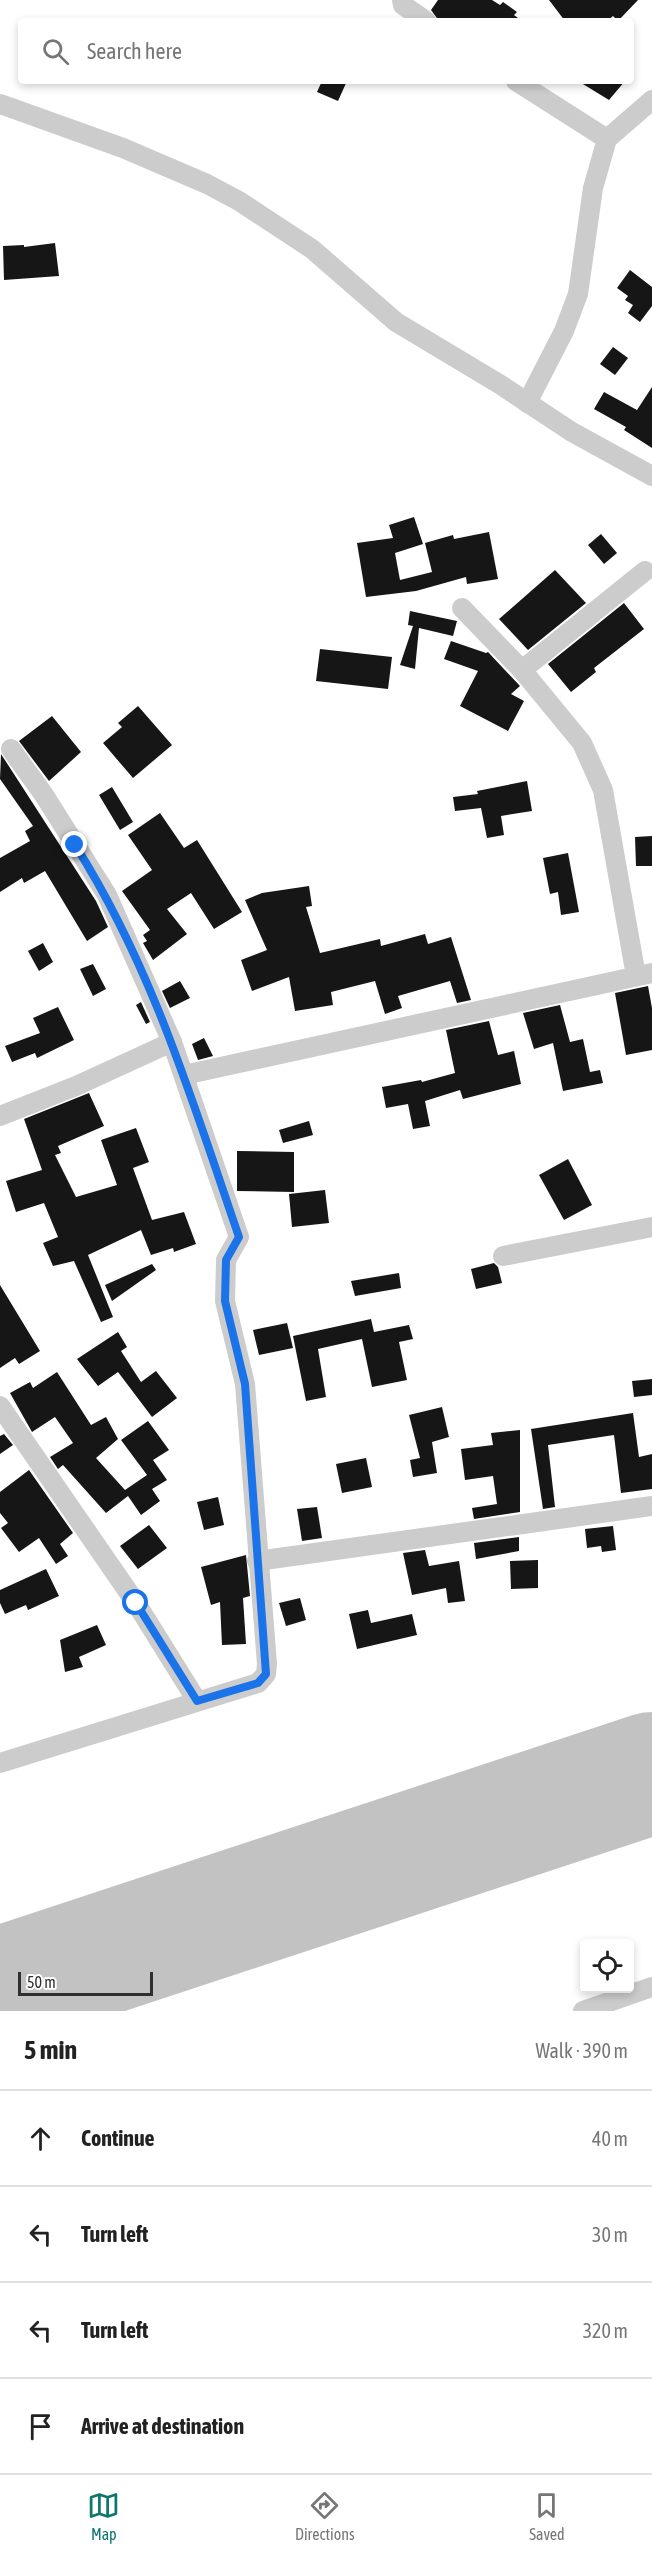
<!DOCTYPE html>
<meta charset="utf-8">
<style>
:root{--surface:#fff;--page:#f2f2f2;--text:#222;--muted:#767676;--line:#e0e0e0;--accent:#0f766e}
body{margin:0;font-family:"Asap Condensed",sans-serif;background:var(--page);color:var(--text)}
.controls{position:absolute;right:18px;bottom:18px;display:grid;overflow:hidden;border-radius:6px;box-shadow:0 3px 9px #0003}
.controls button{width:54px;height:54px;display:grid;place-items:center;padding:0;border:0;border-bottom:2px solid var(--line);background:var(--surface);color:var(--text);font:30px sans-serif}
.scale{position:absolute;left:18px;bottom:15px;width:135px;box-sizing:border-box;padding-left:6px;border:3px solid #2f2f2f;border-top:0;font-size:16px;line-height:21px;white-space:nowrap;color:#2f2f2f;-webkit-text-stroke:4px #fff;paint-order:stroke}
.stop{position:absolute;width:18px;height:18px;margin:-14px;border:4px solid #1a73e8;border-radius:50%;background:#fff}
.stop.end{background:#1a73e8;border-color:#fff;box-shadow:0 2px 6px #0008}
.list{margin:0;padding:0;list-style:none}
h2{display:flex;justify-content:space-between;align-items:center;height:78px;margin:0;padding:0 24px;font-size:26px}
h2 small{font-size:20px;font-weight:400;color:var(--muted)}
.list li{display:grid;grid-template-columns:39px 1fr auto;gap:18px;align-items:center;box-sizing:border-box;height:96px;padding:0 24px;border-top:2px solid var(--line)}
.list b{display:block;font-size:22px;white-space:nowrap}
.list em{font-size:20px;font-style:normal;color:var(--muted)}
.icon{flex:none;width:33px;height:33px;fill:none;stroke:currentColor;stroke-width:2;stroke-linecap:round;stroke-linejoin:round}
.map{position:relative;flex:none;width:652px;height:2011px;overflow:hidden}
.search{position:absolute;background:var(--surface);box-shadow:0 3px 9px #0003;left:18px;right:18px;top:18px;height:66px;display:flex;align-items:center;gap:15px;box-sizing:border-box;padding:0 21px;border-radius:6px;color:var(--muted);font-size:22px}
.sheet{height:462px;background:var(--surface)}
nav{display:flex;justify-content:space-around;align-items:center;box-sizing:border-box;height:84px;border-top:2px solid var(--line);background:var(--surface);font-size:16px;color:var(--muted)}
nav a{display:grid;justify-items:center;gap:3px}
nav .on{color:var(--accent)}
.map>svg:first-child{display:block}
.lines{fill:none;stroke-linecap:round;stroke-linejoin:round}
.runway{stroke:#c2c2c2;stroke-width:122}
.building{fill:#161616}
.minor{stroke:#ccc;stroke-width:20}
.route{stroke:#1a73e8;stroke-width:8}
</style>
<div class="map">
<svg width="652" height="2011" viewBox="0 0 652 2011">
<rect width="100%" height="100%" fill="#fff"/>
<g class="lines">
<polyline class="runway" points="0,1988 652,1773"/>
</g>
<g class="building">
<polygon points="438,0 492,0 500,5 503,2 517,12 514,15 522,21 439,21 431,10"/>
<polygon points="549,0 638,0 618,21 613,16 607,21 565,21"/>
<polygon points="322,81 347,81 338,101 317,92"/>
<polygon points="578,81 625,81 609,100"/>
<polygon points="55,243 59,276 4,280 3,246 24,245 24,247"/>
<polygon points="630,270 652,287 652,306 640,322 628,313 633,305 625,300 628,296 617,288"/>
<polygon points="613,347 628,358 615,375 600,364"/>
<polygon points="652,387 652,448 624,430 626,427 594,409 604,392 637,410"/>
<polygon points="414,517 423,544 395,553 400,580 432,572 425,543 453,535 454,539 489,532 498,579 467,584 466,577 416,591 366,597 357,543 393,538 389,525"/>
<polygon points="601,534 617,553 604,564 588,545"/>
<polygon points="555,570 586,603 528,650 499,619"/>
<polygon points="624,603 644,629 594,668 596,672 571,692 548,664"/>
<polygon points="410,611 457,621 453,636 419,628 415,669 400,665 413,626 408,625"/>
<polygon points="451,641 486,653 488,652 520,686 511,694 524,701 508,731 460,706 478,671 444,659"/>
<polygon points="320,649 392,657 388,689 316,681"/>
<polygon points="138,706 172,745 133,778 103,743 122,727 118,723"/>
<polygon points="52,716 81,752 49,781 19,741"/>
<polygon points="1,754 96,901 108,927 87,941 45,871 24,883 22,878 0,892 0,858 30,841 25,831 33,826 0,779"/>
<polygon points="527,781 532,811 501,816 504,835 487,838 481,808 455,811 453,797 478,794 477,791"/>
<polygon points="112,787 133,822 120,830 99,795"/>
<polygon points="160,813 184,848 197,840 242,912 214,929 191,893 167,909 187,934 153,960 143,943 147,941 143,935 150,930 122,891 152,870 128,835"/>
<polygon points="652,836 652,866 636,866 635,837"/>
<polygon points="568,853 579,912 561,915 558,892 550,894 543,858"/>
<polygon points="309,886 312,906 306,907 320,953 380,939 381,946 425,934 428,944 451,937 471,1000 457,1003 450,981 398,996 402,1008 385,1014 375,981 331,992 333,1005 295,1011 289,977 252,991 241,960 267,950 245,900 262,893"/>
<polygon points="43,943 53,962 39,971 28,951"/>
<polygon points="93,964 106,989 93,996 80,969"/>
<polygon points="180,981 190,998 170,1008 162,991"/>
<polygon points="648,986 652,1008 652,1050 626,1055 615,993"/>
<polygon points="141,1002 150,1022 146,1024 136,1005"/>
<polygon points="560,1005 570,1042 583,1039 590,1072 600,1070 603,1083 563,1091 553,1043 534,1049 523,1013"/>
<polygon points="58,1007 74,1040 37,1058 35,1053 12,1062 5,1046 40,1033 33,1018"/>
<polygon points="489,1021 498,1055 514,1051 521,1084 463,1099 460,1090 425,1101 430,1126 413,1129 408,1104 386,1108 382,1087 421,1080 422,1082 455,1073 446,1030"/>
<polygon points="204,1038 213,1056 198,1060 192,1044"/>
<polygon points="89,1093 104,1126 58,1146 61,1153 55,1155 76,1197 117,1185 101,1140 136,1128 149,1162 133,1168 152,1220 184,1212 196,1244 174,1252 173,1248 151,1255 141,1230 88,1255 113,1317 101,1322 74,1261 53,1266 43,1243 58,1237 44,1203 16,1212 6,1181 42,1170 24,1119"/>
<polygon points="309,1121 313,1135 283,1143 279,1130"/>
<polygon points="237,1151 294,1152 294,1192 237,1191"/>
<polygon points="568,1159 592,1205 564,1220 539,1175"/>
<polygon points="325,1190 329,1223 292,1227 289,1194"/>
<polygon points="494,1263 498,1267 502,1283 476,1289 471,1269"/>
<polygon points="152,1264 156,1270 112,1301 105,1285"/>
<polygon points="399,1273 401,1288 355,1296 351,1281"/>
<polygon points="0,1285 40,1351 19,1364 15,1358 0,1368"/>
<polygon points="371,1319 374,1332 409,1325 413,1339 399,1342 407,1380 372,1387 362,1339 318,1349 326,1397 306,1401 293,1336"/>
<polygon points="287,1323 293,1348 259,1355 253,1330"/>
<polygon points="118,1332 127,1347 121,1351 141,1382 156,1371 177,1398 152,1417 118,1372 98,1386 77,1359"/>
<polygon points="57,1372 91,1425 106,1417 118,1439 96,1458 125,1490 147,1475 121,1440 148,1421 169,1450 153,1460 167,1480 152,1489 160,1501 141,1515 128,1496 106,1513 63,1465 58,1469 50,1457 73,1443 55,1417 32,1432 10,1393 30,1382 33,1388"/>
<polygon points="652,1379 652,1395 634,1397 632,1381"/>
<polygon points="442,1407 449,1437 432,1442 437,1473 413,1477 410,1460 420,1458 409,1415"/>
<polygon points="633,1413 639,1457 652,1454 652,1489 621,1493 614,1435 548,1445 555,1507 543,1509 531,1429"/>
<polygon points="520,1430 520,1512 474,1519 472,1508 497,1504 493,1476 465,1480 461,1449 493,1445 491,1433"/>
<polygon points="4,1434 13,1445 0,1454 0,1436"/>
<polygon points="366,1458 372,1487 342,1493 336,1464"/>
<polygon points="29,1470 73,1533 60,1544 68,1556 56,1564 39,1538 19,1552 1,1528 8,1523 0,1513 0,1492"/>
<polygon points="218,1497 224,1525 204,1530 197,1502"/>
<polygon points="317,1507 322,1538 302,1541 297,1509"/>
<polygon points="149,1525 167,1548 138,1569 120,1546"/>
<polygon points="613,1526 616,1550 602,1552 601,1546 587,1548 585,1529"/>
<polygon points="519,1537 519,1551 476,1559 474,1543"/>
<polygon points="425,1550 429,1566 459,1561 465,1601 448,1603 446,1588 412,1595 403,1553"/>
<polygon points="246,1555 250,1596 243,1598 246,1644 222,1645 220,1602 211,1605 201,1567"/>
<polygon points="538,1560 538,1588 511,1589 510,1561"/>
<polygon points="46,1569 59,1596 28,1610 26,1605 5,1614 0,1603 0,1590"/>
<polygon points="300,1598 306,1620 286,1626 279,1603"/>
<polygon points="368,1610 371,1623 412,1614 417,1635 357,1649 349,1614"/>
<polygon points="97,1625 106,1645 79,1657 83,1667 65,1672 60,1640"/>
</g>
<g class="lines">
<g class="minor">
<polyline points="402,0 403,5 426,21"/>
<polyline points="516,81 607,139"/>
<polyline points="0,104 123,148 207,184 239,201 312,249 396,322 501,385 572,432 652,476"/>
<polyline points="527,403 564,331 578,294 593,188 607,139 652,100"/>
<polyline points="462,608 522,670 582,743 603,790 636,976"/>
<polyline points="522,670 645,571"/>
<polyline points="184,1075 652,973"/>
<polyline points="0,1116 76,1086 172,1042"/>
<polyline points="503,1256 652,1227"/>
<polyline points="0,1406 136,1603 197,1701"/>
<polyline points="257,1561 652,1506"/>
<polyline points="0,1763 258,1683 266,1674 267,1664 245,1384 225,1301 226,1260 239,1237 172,1042 107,895 44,795 11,749"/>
<polyline points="583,2011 652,1987"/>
</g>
</g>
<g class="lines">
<path class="route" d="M75,845C152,966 193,1103 239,1237L226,1260L225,1301L245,1384L266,1674L258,1683L197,1701L136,1603"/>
</g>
</svg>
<div class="controls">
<button><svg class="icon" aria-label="locate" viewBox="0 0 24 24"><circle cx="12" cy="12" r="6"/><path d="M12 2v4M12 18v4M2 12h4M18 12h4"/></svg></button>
</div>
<div class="scale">50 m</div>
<div class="stop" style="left:136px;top:1603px"></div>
<div class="stop end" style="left:75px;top:845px"></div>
<div class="search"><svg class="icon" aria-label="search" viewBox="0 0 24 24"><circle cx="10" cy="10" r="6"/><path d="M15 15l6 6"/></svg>Search here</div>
</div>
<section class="sheet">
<h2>5 min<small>Walk · 390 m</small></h2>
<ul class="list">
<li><svg class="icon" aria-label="ahead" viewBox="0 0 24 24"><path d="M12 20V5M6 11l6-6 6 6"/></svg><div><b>Continue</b></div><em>40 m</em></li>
<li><svg class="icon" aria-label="left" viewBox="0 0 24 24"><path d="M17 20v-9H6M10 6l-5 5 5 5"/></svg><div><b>Turn left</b></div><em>30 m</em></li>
<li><svg class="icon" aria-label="left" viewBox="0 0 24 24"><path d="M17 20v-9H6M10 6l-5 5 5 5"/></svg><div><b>Turn left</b></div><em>320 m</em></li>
<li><svg class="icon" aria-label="arrive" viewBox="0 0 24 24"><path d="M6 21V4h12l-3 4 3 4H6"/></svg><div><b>Arrive at destination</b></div></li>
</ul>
</section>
<nav>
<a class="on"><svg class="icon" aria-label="map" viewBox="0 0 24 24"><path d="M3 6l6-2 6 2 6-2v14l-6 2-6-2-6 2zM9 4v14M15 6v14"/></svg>Map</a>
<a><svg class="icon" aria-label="directions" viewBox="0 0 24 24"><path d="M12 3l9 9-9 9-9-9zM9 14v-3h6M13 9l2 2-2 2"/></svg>Directions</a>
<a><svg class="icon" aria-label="saved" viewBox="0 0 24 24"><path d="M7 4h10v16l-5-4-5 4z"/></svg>Saved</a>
</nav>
